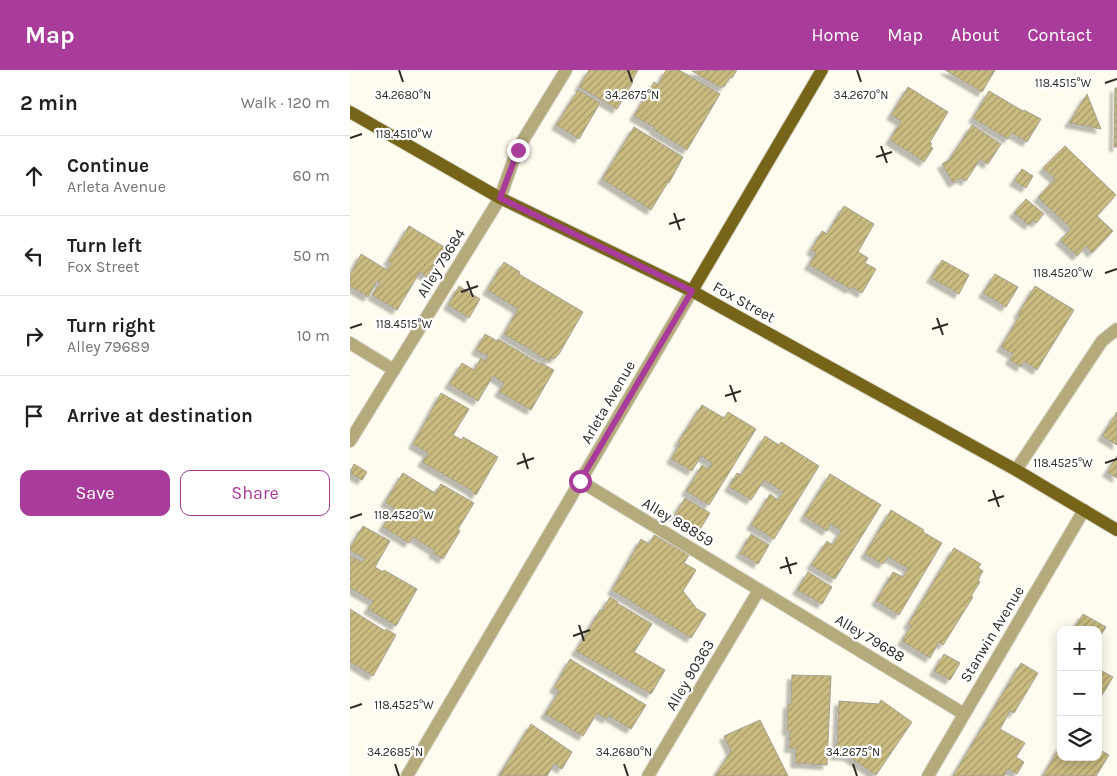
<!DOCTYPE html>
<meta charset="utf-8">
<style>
:root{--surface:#fff;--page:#f2f2f2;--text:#202124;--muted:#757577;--line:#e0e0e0;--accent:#a93c9a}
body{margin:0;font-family:Karla,sans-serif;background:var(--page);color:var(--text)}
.controls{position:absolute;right:15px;bottom:15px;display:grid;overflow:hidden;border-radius:10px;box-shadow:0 2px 12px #0003}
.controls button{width:45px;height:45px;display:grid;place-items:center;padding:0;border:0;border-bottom:1px solid var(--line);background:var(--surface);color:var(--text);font:25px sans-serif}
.stop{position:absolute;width:15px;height:15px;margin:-11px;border:4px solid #a93c9a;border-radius:50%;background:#fff}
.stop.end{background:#a93c9a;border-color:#fff;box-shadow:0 1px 5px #0008}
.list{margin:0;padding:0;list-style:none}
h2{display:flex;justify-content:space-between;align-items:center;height:65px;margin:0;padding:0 20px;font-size:21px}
h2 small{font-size:16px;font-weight:400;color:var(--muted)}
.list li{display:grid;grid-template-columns:32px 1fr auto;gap:15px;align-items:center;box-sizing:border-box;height:80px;padding:0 20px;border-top:1px solid var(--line)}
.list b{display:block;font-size:19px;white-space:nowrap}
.list p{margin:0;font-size:16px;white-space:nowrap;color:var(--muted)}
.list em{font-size:16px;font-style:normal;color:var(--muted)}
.actions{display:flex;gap:10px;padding:15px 20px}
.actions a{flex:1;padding:11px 0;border:1px solid var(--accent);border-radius:10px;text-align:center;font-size:18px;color:var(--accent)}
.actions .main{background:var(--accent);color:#fff}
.icon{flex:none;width:28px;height:28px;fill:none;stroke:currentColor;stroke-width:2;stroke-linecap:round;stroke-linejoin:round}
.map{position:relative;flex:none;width:767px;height:706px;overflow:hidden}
header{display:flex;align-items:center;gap:30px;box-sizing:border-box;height:70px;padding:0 25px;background:var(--accent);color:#fff}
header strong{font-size:24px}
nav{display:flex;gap:28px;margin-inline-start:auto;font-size:18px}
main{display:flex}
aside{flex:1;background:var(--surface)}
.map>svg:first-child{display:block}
.building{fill:url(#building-hatch);stroke:#a5a293;filter:url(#shadow)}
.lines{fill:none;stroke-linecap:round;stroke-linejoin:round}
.minor-casing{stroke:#d9d6cb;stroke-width:14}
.major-casing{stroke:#d9d6cb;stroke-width:14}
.minor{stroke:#b5aa7c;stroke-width:12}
.major{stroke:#766518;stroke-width:12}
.route{stroke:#a93c9a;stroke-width:6}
.ticks{fill:none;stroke:#2c2b25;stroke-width:2}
.labels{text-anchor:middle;stroke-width:4.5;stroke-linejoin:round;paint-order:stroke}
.street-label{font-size:15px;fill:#2c2b25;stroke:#fff}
.ticks-label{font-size:12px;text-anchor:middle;fill:#2c2b25;stroke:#fff;stroke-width:4.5;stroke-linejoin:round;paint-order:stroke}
</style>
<header>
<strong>Map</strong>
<nav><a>Home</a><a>Map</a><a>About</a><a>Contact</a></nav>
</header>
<main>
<aside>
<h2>2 min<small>Walk · 120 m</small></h2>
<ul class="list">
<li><svg class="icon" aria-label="ahead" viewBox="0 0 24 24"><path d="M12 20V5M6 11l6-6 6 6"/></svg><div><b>Continue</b><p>Arleta Avenue</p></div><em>60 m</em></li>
<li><svg class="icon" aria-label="left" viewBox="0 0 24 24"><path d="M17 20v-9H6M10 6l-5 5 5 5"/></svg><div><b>Turn left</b><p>Fox Street</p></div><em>50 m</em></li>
<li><svg class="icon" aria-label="right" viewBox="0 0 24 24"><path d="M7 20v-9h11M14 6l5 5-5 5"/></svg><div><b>Turn right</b><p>Alley 79689</p></div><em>10 m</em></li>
<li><svg class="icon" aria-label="arrive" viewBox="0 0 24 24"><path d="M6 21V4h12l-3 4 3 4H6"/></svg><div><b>Arrive at destination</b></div></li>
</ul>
<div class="actions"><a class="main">Save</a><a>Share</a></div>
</aside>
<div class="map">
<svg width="767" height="706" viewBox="0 0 767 706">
<defs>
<pattern id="building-hatch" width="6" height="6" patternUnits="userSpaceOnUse" patternTransform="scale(1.25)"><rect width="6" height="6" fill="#cabb80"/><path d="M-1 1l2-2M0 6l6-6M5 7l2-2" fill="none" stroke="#a49869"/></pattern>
<filter id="shadow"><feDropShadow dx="-4.5" dy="4.5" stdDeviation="1" flood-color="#0004"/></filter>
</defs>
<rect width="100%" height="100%" fill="#fffcef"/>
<g class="building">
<polygon points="239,0 288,0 282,11 283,12 267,39 229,17"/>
<polygon points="316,0 329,0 370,24 337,80 304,60 305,58 284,46 304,12 308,15"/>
<polygon points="387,0 382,8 380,7 374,17 372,16 371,18 342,1"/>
<polygon points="595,0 645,0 632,22"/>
<polygon points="558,17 598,42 580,72 582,74 580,76 583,78 574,92 540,70 551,51 541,45"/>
<polygon points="765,18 767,18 767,77 764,77"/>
<polygon points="228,20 250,33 229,69 206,55"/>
<polygon points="639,21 673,41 674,40 691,49 677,72 662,63 658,69 623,48"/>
<polygon points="737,24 751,59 719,53"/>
<polygon points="622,55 651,74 638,94 630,89 616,111 611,108 603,113 592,94 599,90"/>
<polygon points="284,57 333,87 319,113 318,112 301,140 252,109"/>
<polygon points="715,76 766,125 747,146 763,161 742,183 736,176 727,186 710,170 721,159 688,127 705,109 693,98"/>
<polygon points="672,99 683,106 676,118 664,111"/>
<polygon points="676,129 694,144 686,153 683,150 679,155 664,143"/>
<polygon points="494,136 524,154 508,182 518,188 515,193 526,199 512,223 502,217 500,219 459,195 466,183 461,180 472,161 477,164"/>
<polygon points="59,156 96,178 77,207 70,202 47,240 22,225 30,213 27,211 18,227 0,216 0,205 11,184 37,200 41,192 38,191"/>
<polygon points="592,190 619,205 609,224 581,208"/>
<polygon points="154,192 170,202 169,204 233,242 209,284 204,289 201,287 199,291 154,264 168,239 137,220"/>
<polygon points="645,204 668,217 656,237 633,223"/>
<polygon points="109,216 130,229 119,248 98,235"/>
<polygon points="685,216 724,240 687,300 674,291 671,297 660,290 663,284 651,277 670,245 668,244"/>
<polygon points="135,264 147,271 148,269 190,294 191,293 204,300 181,340 149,322 154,313 143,306 128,331 99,314 112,293 124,300 131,288 135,291 138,286 126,280"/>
<polygon points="91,323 119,339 103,365 112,370 113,367 148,387 126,425 119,419 72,392 78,383 63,374"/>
<polygon points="352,335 374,348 378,342 406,359 359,435 336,421 352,395 358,399 362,393 351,386 342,401 321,389 330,373 328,372"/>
<polygon points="767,342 767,375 752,366"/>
<polygon points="415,366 429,375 431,372 469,396 424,469 401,455 420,424 428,430 433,422 414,410 401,430 379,417 387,403 391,405"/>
<polygon points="767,386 767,408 757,402"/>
<polygon points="4,394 17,402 12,410 0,403"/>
<polygon points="53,403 85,423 91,414 124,433 108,459 110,461 93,489 83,483 85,481 63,467 59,473 33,457 44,438 35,432"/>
<polygon points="480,404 531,435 485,509 461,495 477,471 482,475 491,461 481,454 477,461 454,446"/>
<polygon points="335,428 360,443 349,461 324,446"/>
<polygon points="541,440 574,460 573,462 592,473 549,545 526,531 543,502 553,507 558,498 538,487 533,494 515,484"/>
<polygon points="13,456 40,471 25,497 33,502 34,500 67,519 46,556 18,539 23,531 0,518 0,486 12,492 15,489 0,480 0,478"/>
<polygon points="401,464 419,475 408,494 390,483"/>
<polygon points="304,465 339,485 334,493 346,500 333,521 347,539 356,544 341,568 262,520 291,469 299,474"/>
<polygon points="604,478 631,494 628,498 633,501 628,510 630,512 621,526 623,527 593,575 589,572 580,588 552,571 561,556 558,554"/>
<polygon points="458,502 482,517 472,534 447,520"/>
<polygon points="260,527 268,532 267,533 302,554 284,582 315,600 301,624 226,581 250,540 252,541"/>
<polygon points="0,539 35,561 36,559 46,565 23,606 0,592"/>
<polygon points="733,544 756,557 748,570 748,560 723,560"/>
<polygon points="594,584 610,593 600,610 584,601"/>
<polygon points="220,589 296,635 281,659 259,646 257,649 247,643 233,666 195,644 209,621 204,618"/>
<polygon points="671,593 688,603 664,643 660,641 650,659 675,673 666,687 674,692 667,704 658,699 654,706 603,706"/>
<polygon points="748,599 763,607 748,632"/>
<polygon points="442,605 481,606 477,695 445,693 446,678 439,678 440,661 437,661 438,634 441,634"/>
<polygon points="531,630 562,652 526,705 498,686 484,685 485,675 487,675 489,631 529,634"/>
<polygon points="410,650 438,706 365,706 381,681 374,666"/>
<polygon points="181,654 222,682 212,699 204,694 197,706 149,706"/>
<polygon points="711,675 711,687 748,687 748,679 759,685 746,706 693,706"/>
</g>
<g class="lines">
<g class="minor-casing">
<g id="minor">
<polyline points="0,273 44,300"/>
<polyline points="0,371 150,128 167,80 216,0"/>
<polyline points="666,400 752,271 767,259"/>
<polyline points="230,411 614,644"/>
<polyline points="57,706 342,221"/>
<polyline points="298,706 409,520"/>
<polyline points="578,706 734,440"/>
</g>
</g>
<g class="major-casing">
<g id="major">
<polyline points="0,42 150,128 342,221 385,245 666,400 767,460"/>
<polyline points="342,221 472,0"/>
</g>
</g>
<use href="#minor" class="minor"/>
<use href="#major" class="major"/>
</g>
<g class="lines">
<polyline class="route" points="168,80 150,128 342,221 230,411"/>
</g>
<path class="ticks" d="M49,0L53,12M278,0L282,12M507,0L511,12M755,13L767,9M0,68L12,64M531,76L537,93M526,87L542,82M324,143L330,160M319,154L335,149M755,203L767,199M117,211L123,227M111,222L128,216M587,248L593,265M0,258L12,254M582,259L598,254M380,315L386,332M375,326L391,321M173,383L178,399M755,393L767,389M167,394L184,388M643,420L649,437M638,431L654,426M0,448L12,444M436,487L441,504M430,498L447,493M229,555L234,571M223,566L240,560M0,638L12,634M45,694L49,706M274,694L278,706M503,694L507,706"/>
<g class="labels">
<g class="street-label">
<text transform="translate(91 193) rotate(-58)" y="5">Alley 79684</text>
<text transform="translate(394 232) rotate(29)" y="5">Fox Street</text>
<text transform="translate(258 332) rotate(-60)" y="5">Arleta Avenue</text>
<text transform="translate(328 452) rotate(31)" y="5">Alley 88859</text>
<text transform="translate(642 564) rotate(-59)" y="5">Stanwin Avenue</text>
<text transform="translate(520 568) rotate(31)" y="5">Alley 79688</text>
<text transform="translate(340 605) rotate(-59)" y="5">Alley 90363</text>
</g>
</g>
<g class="ticks-label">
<text x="713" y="17">118.4515°W</text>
<text x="53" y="29">34.2680°N</text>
<text x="282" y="29">34.2675°N</text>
<text x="511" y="29">34.2670°N</text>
<text x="54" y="68">118.4510°W</text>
<text x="713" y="207">118.4520°W</text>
<text x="54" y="258">118.4515°W</text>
<text x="713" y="397">118.4525°W</text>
<text x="54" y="449">118.4520°W</text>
<text x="54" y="639">118.4525°W</text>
<text x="45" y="686">34.2685°N</text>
<text x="274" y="686">34.2680°N</text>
<text x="503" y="686">34.2675°N</text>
</g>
</svg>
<div class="controls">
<button>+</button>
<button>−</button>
<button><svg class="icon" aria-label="layers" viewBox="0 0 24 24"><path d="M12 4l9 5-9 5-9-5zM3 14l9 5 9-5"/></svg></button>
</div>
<div class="stop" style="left:230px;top:411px"></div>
<div class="stop end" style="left:168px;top:80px"></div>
</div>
</main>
